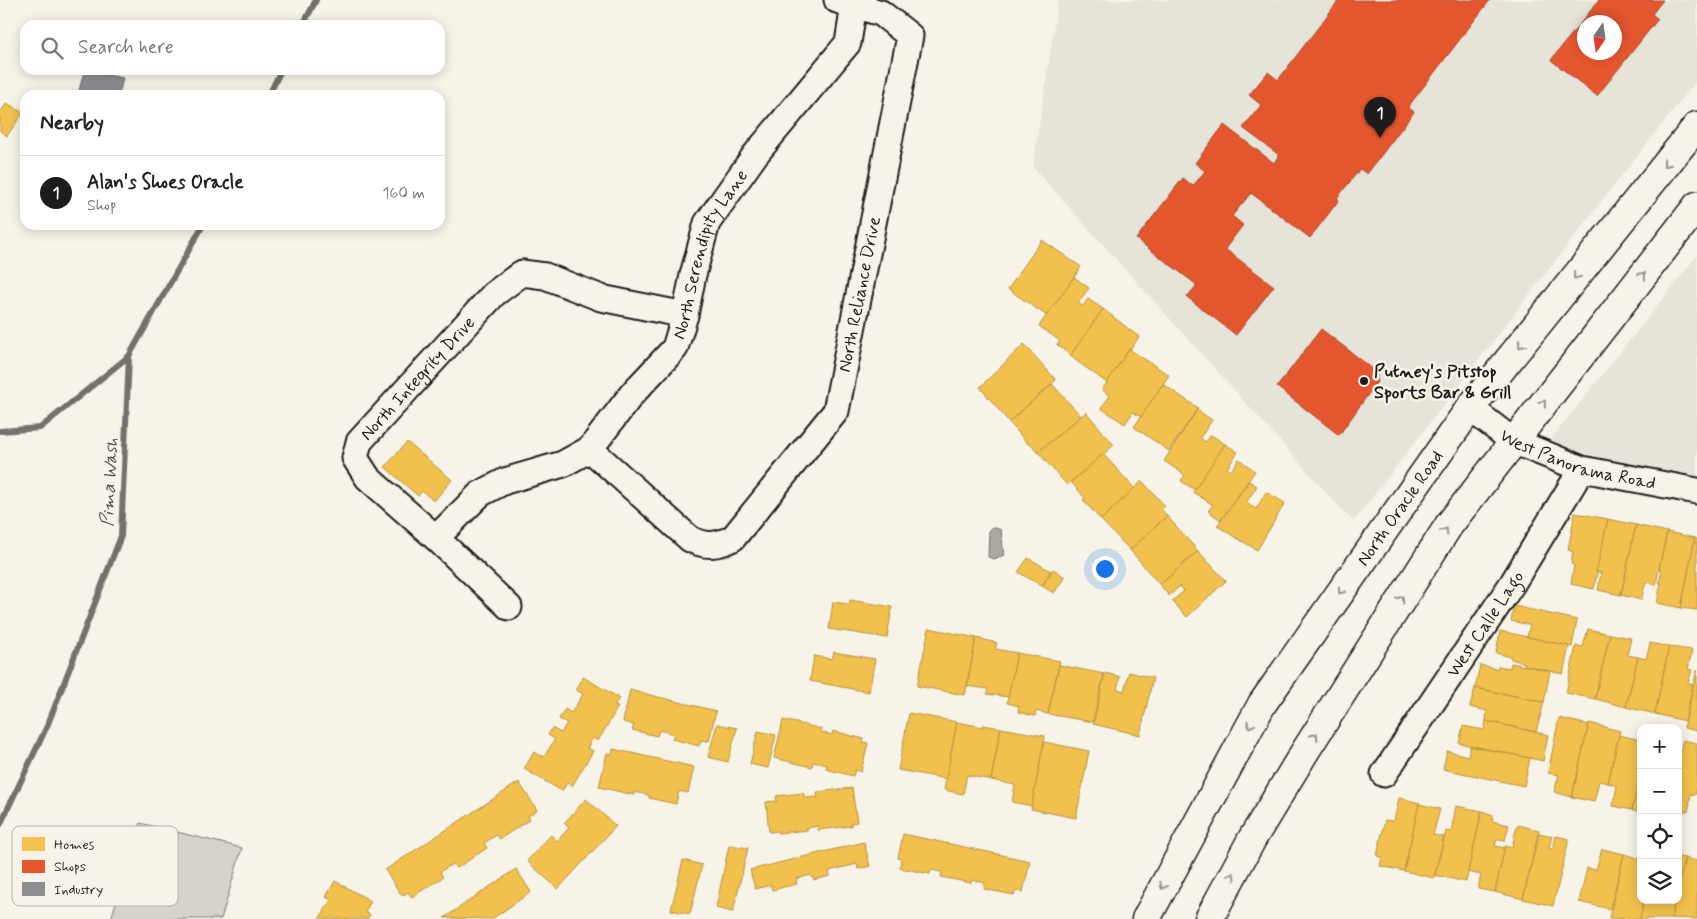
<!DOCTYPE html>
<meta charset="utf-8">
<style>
:root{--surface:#fff;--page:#f2f2f2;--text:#222;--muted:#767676;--line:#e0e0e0;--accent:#1c1c1c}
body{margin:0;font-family:Mynerve,sans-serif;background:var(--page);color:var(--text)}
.controls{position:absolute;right:15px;bottom:15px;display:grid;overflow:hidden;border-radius:10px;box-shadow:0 2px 12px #0003}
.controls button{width:45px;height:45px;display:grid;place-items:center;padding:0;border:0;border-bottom:1px solid var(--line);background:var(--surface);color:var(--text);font:25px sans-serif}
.compass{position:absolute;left:1577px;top:15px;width:45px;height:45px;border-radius:50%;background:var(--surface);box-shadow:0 2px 12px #0003;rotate:193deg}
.you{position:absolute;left:1104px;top:568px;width:18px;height:18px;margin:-12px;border:4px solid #fff;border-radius:50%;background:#1a73e8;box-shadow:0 0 0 8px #1a73e833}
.badge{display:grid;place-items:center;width:32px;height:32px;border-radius:50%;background:var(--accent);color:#fff;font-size:16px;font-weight:700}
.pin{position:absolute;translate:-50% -41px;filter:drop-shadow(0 1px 2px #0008)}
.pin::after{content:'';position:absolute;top:26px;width:18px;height:15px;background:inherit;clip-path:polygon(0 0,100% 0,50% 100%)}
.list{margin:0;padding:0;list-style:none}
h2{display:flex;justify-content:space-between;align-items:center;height:65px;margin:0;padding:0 20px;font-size:21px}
h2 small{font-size:16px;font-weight:400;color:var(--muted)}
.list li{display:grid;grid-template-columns:32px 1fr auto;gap:15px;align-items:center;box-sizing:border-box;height:75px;padding:0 20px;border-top:1px solid var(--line)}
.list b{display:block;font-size:19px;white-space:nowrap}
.list p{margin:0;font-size:16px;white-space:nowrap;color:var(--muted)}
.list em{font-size:16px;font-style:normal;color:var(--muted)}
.icon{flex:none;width:28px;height:28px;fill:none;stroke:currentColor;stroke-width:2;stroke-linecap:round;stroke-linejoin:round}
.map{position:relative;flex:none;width:1697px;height:919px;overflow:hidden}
.search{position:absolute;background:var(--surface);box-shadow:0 2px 12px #0003;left:20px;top:20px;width:425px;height:55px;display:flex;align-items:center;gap:12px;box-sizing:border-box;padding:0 18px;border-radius:15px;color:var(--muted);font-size:19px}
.panel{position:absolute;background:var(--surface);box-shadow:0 2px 12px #0003;left:20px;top:90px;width:425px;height:140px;border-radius:15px}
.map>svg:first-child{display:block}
.built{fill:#e6e3d9;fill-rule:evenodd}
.green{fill:#d7d3cb;stroke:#7a7874}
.water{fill:#aca9a2;stroke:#72716c}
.homes{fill:#f2c14e;stroke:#b2903f}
.shops{fill:#e4572e;stroke:#a84529;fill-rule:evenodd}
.industry{fill:#8d8d92;stroke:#6b6b6f}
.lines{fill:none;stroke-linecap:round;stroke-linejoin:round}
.stream{stroke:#72716c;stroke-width:6}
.minor-casing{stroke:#1c1c1c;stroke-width:29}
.trunk-casing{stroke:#1c1c1c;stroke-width:31}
.minor{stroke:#f7f3e8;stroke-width:25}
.trunk{stroke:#f7f3e8;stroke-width:28}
.oneway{stroke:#94928c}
.poi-dot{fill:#1c1c1c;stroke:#f7f3e8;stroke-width:2}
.labels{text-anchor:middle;stroke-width:5;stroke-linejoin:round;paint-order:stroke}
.street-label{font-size:18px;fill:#1c1c1c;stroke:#f7f3e8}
.poi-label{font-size:18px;font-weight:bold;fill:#1c1c1c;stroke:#f7f3e8;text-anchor:start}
.water-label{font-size:19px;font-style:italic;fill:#565452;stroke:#f7f3e8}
.key{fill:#f7f3e8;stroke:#b5b2ab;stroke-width:1}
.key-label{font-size:14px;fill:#1c1c1c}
</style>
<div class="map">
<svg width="1697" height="919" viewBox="0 0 1697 919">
<rect width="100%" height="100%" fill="#f7f3e8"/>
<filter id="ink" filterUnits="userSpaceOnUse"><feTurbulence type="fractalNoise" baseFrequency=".02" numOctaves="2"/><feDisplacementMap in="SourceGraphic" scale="10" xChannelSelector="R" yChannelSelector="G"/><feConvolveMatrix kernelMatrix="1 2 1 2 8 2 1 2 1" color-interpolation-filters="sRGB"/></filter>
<g filter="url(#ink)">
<g class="built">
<path d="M1058,0H1697V80L1604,198L1354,521L1343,511L1033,167ZM1584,22H1614V52H1584Z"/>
<polygon points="1697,256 1697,480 1547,444"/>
</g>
<polygon class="green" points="140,823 242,848 221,919 111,919"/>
<polygon class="water" points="993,527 1001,530 1004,555 994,559 988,557 989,531"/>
<g class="homes">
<polygon points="7,103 23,113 7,136 0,131 0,113"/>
<polygon points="1042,240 1081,267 1047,316 1008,289"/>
<polygon points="1074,277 1089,288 1078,303 1083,306 1088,299 1103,309 1071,355 1057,345 1060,341 1039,326"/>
<polygon points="1103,309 1139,337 1107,383 1070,356"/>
<polygon points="1024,344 1056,380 1009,422 980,387"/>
<polygon points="1129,349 1169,375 1141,417 1133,412 1125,424 1101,408 1110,396 1102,390"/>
<polygon points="1052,384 1081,416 1038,452 1030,443 1028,444 1009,422"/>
<polygon points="1163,384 1198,408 1169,451 1134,427"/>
<polygon points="1197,410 1212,420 1200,438 1206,442 1211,435 1225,444 1195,490 1181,481 1185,475 1164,461"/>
<polygon points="1086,412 1114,445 1067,485 1038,452"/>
<polygon points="407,442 452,480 434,501 422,491 418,496 385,467"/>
<polygon points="1225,444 1238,452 1227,468 1231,471 1239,459 1255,471 1221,520 1208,511 1213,505 1193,492"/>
<polygon points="1103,454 1135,489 1101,520 1083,500 1085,498 1071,482"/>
<polygon points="1142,481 1165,506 1161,509 1167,516 1130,550 1101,520"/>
<polygon points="1249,481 1257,486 1246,503 1256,509 1266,492 1285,503 1257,550 1217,526"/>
<polygon points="1575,513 1608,519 1594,589 1571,584 1574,565 1571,564 1573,552 1568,550"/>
<polygon points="1167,516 1198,551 1160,585 1130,550"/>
<polygon points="1608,519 1636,525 1621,595 1598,590 1601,573 1596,572"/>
<polygon points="1636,525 1667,532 1656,584 1646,582 1641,600 1621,595"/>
<polygon points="1667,532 1695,538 1681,608 1657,603 1661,583 1659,583 1662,570 1659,569"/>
<polygon points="1695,538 1697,539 1697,610 1681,608"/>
<polygon points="1198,551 1226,581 1187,617 1172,601 1184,591 1180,586 1169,596 1160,585"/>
<polygon points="1028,558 1051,571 1042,586 1018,572"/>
<polygon points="1053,569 1065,577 1054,593 1042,586"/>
<polygon points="850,600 892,607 887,638 829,629 833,602 849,604"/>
<polygon points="1514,606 1577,620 1572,647 1527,637 1530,625 1511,621"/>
<polygon points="929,628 976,638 965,695 917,686"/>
<polygon points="1588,629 1610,634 1595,699 1566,693 1576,646 1583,647"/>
<polygon points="1500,631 1569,646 1563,674 1524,665 1525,663 1511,659 1511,657 1496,653"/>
<polygon points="1610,634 1631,638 1627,655 1638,657 1626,707 1595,699"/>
<polygon points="976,638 997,643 995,649 1017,653 1009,697 987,694 988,689 967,686"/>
<polygon points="1650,643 1669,647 1655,714 1626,707 1638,657 1646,659"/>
<polygon points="1669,647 1692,650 1688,669 1692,670 1688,683 1693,684 1685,721 1655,714"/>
<polygon points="834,652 875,659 869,692 810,681 814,656 832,659"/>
<polygon points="1017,653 1060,661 1048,714 1036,711 1035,716 1018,712 1019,706 1007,703"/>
<polygon points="1511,663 1550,671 1544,702 1475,688 1480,665 1497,669 1498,666 1510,668"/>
<polygon points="1059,665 1104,674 1093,722 1048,714"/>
<polygon points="1697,670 1697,731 1684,728"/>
<polygon points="1129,672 1153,678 1140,735 1093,724 1105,673 1120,677 1117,689 1124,691"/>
<polygon points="583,677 619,698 614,706 618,707 598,741 593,738 587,748 593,751 572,786 567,783 562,791 524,769 534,752 544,757 555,739 548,735 552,728 561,733 567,723 559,719 565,709 571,713 583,694 576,690"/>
<polygon points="1475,688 1544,702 1536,732 1486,721 1487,711 1470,707"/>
<polygon points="630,690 716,711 709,741 701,740 699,746 672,739 674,734 659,730 657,736 632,730 634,725 623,722"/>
<polygon points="909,713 957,722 947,779 898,770"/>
<polygon points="1559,718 1589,725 1572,797 1554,792 1559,775 1548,773"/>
<polygon points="783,720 822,729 821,732 832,735 833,731 864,739 863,742 868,743 861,772 855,770 853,776 826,769 827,765 813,762 812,767 774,758"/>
<polygon points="1486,721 1548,735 1543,761 1459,743 1463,726 1484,730"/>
<polygon points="957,722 983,727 983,725 1001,728 991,780 967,775 963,794 944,790"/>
<polygon points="1589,723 1620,731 1608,783 1599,781 1594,802 1572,797"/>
<polygon points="717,724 737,728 728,762 708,757"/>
<polygon points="1001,728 1045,736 1032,806 1012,802 1015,785 991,780"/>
<polygon points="758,731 776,735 768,768 750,764"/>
<polygon points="1619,735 1641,740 1641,772 1632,810 1613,806 1617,786 1608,783"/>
<polygon points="1683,740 1697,743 1697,787 1695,795 1691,794 1688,812 1678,809 1678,760"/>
<polygon points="1044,742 1089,751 1076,818 1031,809"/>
<polygon points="1470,746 1530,758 1524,786 1443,769 1447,751 1468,756"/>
<polygon points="613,749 694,767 688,793 679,791 676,804 649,798 649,795 634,792 634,795 599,787 607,753 612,754"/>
<polygon points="1641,772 1641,812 1632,810"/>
<polygon points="519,782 537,810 528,816 530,819 500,839 497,835 484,843 487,848 457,868 452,864 440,872 443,877 412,897 408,892 402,896 385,870"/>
<polygon points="852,788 857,822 851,823 851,826 818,830 818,826 806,828 808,830 778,833 778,831 769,832 766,802 777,801 776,796 803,793 805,798 818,797 817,792"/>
<polygon points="1399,798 1420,803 1404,871 1380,866 1382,857 1377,856 1385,820 1394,821"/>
<polygon points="586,799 616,826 558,889 527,861 551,835 557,841 569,828 564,823"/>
<polygon points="1419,804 1440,809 1433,835 1444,837 1434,878 1404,871"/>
<polygon points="1456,806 1482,811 1466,882 1435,875 1446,831 1451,832"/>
<polygon points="1482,811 1493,815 1492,821 1509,825 1505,840 1497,839 1495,846 1505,848 1495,892 1478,889 1481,875 1468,872"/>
<polygon points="1517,825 1539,830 1523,899 1495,892 1505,846 1512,848"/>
<polygon points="1539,833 1552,836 1549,848 1553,849 1556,836 1569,839 1553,906 1523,899"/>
<polygon points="903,834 1030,861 1023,892 1016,891 1014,895 984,889 985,883 972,880 971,883 941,877 942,872 931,870 930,874 900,868 901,859 898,858"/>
<polygon points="864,842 870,866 858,869 857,864 829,871 830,876 814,880 811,875 796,879 797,884 772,890 771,885 755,889 750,870"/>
<polygon points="729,845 748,848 733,912 716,908"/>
<polygon points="1602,849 1624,854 1610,909 1579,902 1587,868 1596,870"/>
<polygon points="1624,854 1641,859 1641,900 1644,900 1640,919 1609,918"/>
<polygon points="1678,857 1685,858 1678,888"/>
<polygon points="1685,858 1697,861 1697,919 1671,918 1675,900 1678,900 1678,888"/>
<polygon points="683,860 702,865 690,914 671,910"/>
<polygon points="516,869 531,892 492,919 444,918"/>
<polygon points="335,881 371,901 365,912 370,915 367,919 319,919 331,900 326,897"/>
<polygon points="1644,900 1675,900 1671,919 1640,919"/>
</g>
<g class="shops">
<polygon points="1339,0 1490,0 1408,107 1414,112 1367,174 1360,169 1337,198 1339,200 1310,238 1251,193 1232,216 1243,225 1225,249 1274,286 1236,335 1187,297 1197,285 1136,239 1183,178 1193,186 1205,171 1195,163 1224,125 1274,163 1279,155 1243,128 1261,105 1249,95 1268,72 1278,80"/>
<path d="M1599,0H1663L1652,14L1658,19L1597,96L1551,60ZM1584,22H1614V52H1584Z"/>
<polygon points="1321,329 1377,372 1377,382 1339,435 1277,387"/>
</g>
<polygon class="industry" points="84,70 123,78 119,95 78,95"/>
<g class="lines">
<g class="stream">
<polyline points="303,25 316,0"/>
<polyline points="269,95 281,70"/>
<polyline points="0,431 40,428 129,356"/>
<polyline points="0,825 48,724 121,536 129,356 203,225"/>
</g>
<g class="minor-casing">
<g id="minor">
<path id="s1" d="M1470,408L1513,441L1582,469L1697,491"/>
<path id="s2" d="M590,449L690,539C706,547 717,546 733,538L836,411L910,36L881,13L837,0"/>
<path id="s3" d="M436,538L480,494L505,481L563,464L590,449L632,394L675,348L685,315L693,275L707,223L755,155L848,43L854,5"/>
<path id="s4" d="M509,607L436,538L368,478L355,458L359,442L494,294L522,273L545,276L601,298L685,315"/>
<path id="s5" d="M1384,774L1512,584L1582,469"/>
</g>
</g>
<g class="trunk-casing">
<g id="trunk">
<path id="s6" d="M1146,919L1262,704L1470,408L1697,126"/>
<polyline points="1209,919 1252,839 1304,753 1449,525 1697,206"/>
</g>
</g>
<use href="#minor" class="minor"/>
<use href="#trunk" class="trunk"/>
</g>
<defs><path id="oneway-chevron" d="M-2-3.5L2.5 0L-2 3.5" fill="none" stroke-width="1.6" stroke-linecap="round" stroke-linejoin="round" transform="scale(1.25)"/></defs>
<g class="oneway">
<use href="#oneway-chevron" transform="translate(1666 164) rotate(129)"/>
<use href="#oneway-chevron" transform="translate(1643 275) rotate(-52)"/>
<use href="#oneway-chevron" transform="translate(1576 276) rotate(129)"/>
<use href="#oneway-chevron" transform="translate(1521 345) rotate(129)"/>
<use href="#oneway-chevron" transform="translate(1543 403) rotate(-52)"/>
<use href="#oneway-chevron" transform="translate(1445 531) rotate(-57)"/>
<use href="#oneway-chevron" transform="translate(1341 591) rotate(125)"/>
<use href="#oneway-chevron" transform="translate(1401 599) rotate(-57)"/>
<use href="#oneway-chevron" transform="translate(1250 725) rotate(119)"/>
<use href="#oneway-chevron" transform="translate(1315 736) rotate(-58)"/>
<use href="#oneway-chevron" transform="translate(1232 876) rotate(-62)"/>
<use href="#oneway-chevron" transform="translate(1163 886) rotate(118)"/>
</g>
</g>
<circle class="poi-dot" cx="1364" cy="381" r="5"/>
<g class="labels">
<g class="street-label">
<text dy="6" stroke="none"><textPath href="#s3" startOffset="415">North Serendipity Lane</textPath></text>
<text dy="6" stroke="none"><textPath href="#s2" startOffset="462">North Reliance Drive</textPath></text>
<text dy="6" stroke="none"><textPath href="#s4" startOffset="318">North Integrity Drive</textPath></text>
<text dy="6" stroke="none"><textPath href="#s1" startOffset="122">West Panorama Road</textPath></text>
<text dy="6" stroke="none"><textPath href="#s6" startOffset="484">North Oracle Road</textPath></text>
<text dy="6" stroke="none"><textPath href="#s5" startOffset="181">West Calle Lago</textPath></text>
</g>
<g class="poi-label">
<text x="1374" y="377">Putney's Pitstop<tspan x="1374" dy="21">Sports Bar &amp; Grill</tspan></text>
</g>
<g class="water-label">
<text transform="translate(108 482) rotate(-87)" y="7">Pima Wash</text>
</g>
</g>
<rect x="12" y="826" width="166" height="80" rx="8" class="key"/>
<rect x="22" y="837" width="23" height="14" fill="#f2c14e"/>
<rect x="22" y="860" width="23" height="13" fill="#e4572e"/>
<rect x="22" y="882" width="23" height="14" fill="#8d8d92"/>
<g class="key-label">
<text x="54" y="849">Homes</text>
<text x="54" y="871">Shops</text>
<text x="54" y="894">Industry</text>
</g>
</svg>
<div class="controls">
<button>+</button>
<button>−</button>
<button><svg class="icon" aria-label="locate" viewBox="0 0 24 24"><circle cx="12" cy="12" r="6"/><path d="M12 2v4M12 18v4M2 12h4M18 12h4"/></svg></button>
<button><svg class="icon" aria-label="layers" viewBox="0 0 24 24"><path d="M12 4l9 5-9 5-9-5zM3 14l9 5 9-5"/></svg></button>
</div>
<svg class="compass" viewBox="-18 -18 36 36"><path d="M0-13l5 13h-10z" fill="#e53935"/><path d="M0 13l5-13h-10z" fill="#767676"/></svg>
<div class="you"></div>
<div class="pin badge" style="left:1380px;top:138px">1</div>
<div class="search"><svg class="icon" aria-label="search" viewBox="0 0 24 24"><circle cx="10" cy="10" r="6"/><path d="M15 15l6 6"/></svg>Search here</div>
<section class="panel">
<h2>Nearby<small></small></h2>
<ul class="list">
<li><span class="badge">1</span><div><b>Alan's Shoes Oracle</b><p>Shop</p></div><em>160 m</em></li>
</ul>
</section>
</div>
